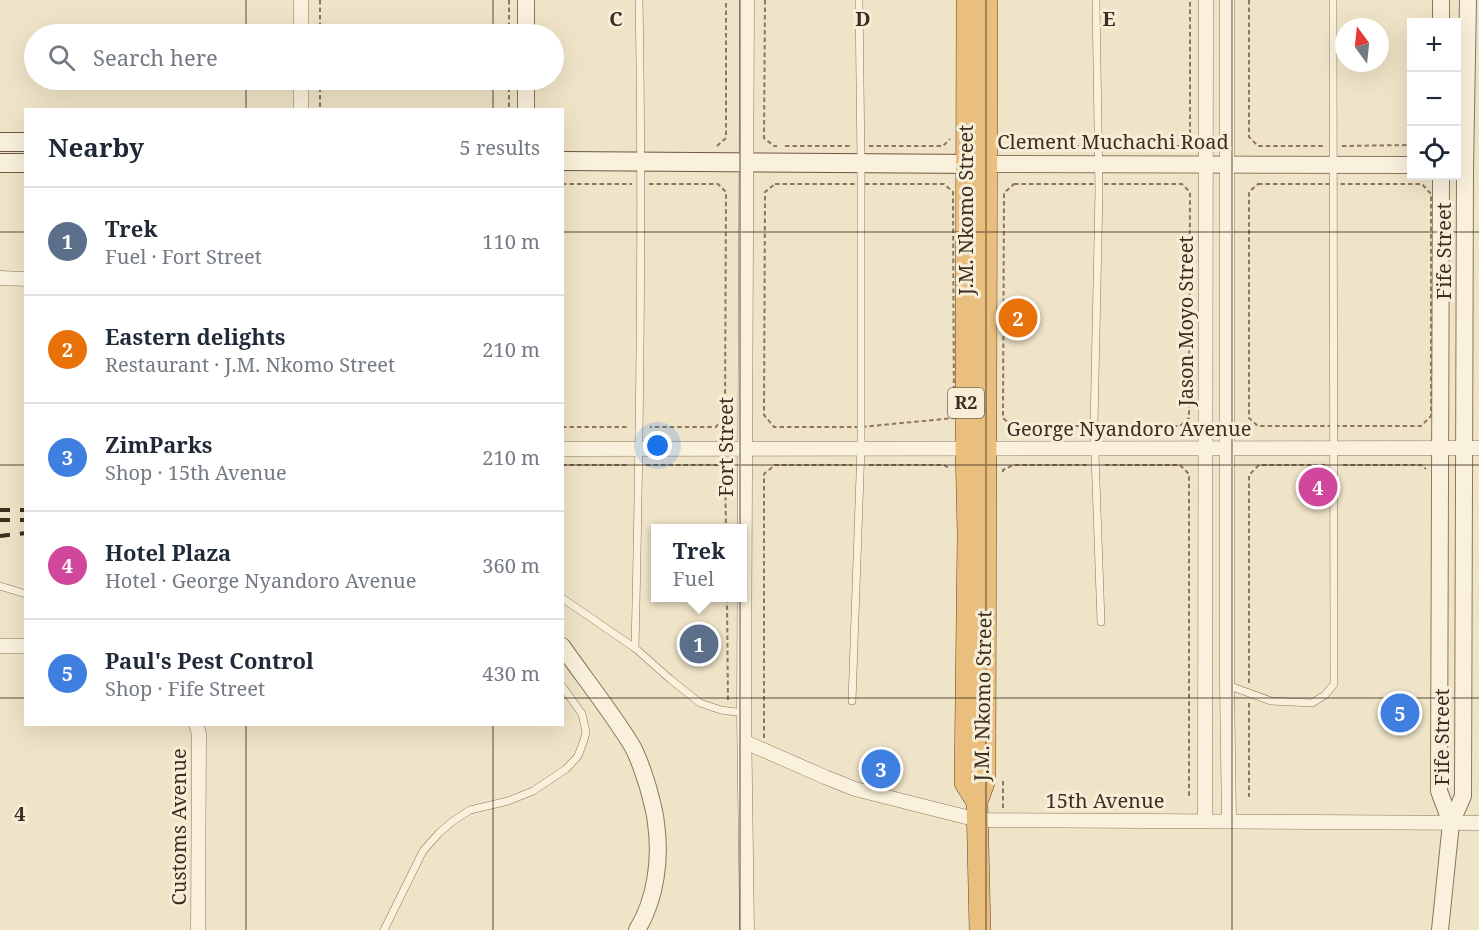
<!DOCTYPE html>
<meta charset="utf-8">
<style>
:root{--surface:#fff;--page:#f6f6f7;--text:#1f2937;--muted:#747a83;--line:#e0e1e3;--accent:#0f766e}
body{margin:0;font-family:"Noto Serif",serif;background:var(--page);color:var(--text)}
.controls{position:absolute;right:18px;top:18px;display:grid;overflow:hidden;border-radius:0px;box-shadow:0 6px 24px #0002}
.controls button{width:54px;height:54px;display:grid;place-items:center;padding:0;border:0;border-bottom:2px solid var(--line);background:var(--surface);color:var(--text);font:30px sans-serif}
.compass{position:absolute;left:1335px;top:18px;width:54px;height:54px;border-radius:50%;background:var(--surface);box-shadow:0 6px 24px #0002;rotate:345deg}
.you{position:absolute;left:658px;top:446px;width:21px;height:21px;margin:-15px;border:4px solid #fff;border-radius:50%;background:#1a73e8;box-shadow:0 0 0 9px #1a73e833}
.badge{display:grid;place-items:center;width:39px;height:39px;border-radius:50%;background:var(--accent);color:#fff;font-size:20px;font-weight:700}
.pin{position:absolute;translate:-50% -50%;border:3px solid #fff;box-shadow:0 2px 6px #0006}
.popup{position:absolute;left:651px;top:524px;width:96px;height:78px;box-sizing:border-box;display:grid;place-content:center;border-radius:0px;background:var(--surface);filter:drop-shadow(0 2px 4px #0005);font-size:20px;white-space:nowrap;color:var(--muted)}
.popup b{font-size:22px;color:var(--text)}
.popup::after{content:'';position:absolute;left:50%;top:100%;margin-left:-12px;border:12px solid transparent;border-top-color:var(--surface)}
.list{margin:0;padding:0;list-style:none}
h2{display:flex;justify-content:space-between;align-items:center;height:78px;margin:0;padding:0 24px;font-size:26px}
h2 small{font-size:20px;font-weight:400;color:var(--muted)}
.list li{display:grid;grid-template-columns:39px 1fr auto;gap:18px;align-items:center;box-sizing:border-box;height:108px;padding:0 24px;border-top:2px solid var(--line)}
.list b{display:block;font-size:22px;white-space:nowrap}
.list p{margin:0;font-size:20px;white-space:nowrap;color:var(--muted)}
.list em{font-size:20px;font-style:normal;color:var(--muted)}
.icon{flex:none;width:33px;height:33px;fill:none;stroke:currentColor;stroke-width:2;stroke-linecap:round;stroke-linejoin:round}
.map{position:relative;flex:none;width:1479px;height:930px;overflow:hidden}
.search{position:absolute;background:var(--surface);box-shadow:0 6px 24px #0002;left:24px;top:24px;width:540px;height:66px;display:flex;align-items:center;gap:15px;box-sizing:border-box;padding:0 21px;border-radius:33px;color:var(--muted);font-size:22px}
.panel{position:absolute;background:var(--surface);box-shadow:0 6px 24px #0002;left:24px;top:108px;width:540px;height:618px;border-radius:0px}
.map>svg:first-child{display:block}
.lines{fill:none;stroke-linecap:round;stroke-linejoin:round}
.service-casing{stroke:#8d765c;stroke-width:8}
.minor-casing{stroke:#8d765c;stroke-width:15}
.tertiary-casing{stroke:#8d765c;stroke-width:18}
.secondary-casing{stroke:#6f573f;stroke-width:20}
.trunk-casing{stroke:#5b4430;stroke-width:22}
.path{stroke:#8d765c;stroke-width:2;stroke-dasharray:4.5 3;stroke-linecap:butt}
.service{stroke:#faf1dc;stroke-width:7}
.minor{stroke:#faf1dc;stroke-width:14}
.tertiary{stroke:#faf1dc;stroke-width:16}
.secondary{stroke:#faf1dc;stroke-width:18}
.trunk{stroke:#eabe7c;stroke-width:21}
.rail{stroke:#3d2e20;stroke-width:4;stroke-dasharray:10 10;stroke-linecap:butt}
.grid{fill:none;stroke:#3d2e20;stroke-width:1.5;stroke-opacity:0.55}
.labels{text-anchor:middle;stroke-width:6;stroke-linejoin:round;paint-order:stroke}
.shield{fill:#f7eed8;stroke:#756857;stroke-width:1.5}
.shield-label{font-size:18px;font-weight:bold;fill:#3d2e20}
.street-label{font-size:20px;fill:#3d2e20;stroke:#f7eed8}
.grid-label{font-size:20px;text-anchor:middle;font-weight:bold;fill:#3d2e20;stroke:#f7eed8;stroke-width:6;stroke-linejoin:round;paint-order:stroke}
</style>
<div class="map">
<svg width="1479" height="930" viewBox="0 0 1479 930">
<rect width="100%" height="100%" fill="#f0e4c8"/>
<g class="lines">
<g class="service-casing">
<g id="service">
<polyline points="1096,0 1099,191 1094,426 1101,622"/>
<polyline points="0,586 26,594"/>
<polyline points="562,598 635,648 670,679 700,703 721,710 744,713"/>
<path d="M635,648C640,432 643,216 639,0"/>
<polyline points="1227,685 1271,701 1312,703 1325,695 1334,684 1333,0"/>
<polyline points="852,701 861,447 861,163 859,0"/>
<polyline points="384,930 423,851 439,833 453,821 470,810 508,801 533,791 566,769 578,756 584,740 586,732 582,714 562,686"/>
</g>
</g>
<g class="minor-casing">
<g id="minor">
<polyline points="301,0 301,34"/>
<polyline points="747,0 744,713 747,930"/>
<polyline points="1227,0 1227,685 1229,821"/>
<polyline points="301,80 301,110"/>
<polyline points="0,278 26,279"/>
<polyline points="562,449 1479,448"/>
<polyline points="0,646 26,646"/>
<polyline points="196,724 199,734 198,930"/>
<polyline points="745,742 825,777 855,789 978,820 1479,823"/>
<polyline points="1205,821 1206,0"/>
</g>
</g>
<g class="tertiary-casing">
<g id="tertiary">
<polyline points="1441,22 1441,0"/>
<polyline points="526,34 526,0"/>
<polyline points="526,110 526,80"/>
<polyline points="987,164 1412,165"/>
<polyline points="1441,176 1439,791 1451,823"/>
<path d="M562,646C585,679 610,710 631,744C639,757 643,772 648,787C651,799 655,811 656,823C661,859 656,899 637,930"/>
<polyline points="1440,930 1451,823 1463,796 1465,168 1468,0"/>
</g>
</g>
<g class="secondary-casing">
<g id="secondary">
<polyline points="0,142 26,142"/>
<polyline points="562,161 979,164"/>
<polyline points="0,163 26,163"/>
</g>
</g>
<g class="trunk-casing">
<g id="trunk">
<polyline points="967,0 966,446 968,534 965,783 977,802"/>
<polyline points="980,930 977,802 985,780 987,0"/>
</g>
</g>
<g class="path">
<polyline points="320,0 320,34"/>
<polyline points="509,0 509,34"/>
<polyline points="765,0 764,138 774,146 777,146"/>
<polyline points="1249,0 1249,137 1258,146 1325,146"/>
<polyline points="320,80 320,110"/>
<polyline points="509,80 509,110"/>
<polyline points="1004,135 1014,146 1089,146"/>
<polyline points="717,146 726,138 726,0"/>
<polyline points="785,146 852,146"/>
<polyline points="869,146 943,146 950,139"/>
<polyline points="1107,146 1182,146 1190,137 1190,0"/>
<polyline points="1342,146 1412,145"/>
<polyline points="562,184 632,184"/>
<polyline points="649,184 718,184 726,192 725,415 716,427 650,427"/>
<polygon points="775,184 944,184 953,192 954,418 861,427 774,427 764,415 765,192"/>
<polygon points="1014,184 1182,184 1190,192 1189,418 1180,426 1012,426 1003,418 1004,193"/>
<polygon points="1258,184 1422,184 1431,194 1431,416 1421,426 1258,426 1249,418 1249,192"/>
<polyline points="562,427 629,427"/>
<polyline points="562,465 629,465"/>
<polyline points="646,465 717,465 725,474 726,528"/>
<polyline points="869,465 944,465 950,469"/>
<polyline points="1105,465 1180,465 1189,474 1189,796"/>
<polyline points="1343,465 1421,465 1426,469"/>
<polyline points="1003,472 1003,470 1013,465 1088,465"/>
<polyline points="727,598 728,703"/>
<polyline points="1249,683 1249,475 1259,465 1325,465"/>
<polyline points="1249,703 1249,797"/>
<polyline points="764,738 764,474 775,465 852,465"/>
<polyline points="1003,808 1003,778"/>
</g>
<use href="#service" class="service"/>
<use href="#minor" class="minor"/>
<use href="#tertiary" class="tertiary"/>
<use href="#secondary" class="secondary"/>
<use href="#trunk" class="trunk"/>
<g class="rail">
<polyline points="0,510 26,510"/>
<polyline points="0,520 26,520"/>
<polyline points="0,536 26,533"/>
</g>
</g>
<path class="grid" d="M246,0V34M493,0V34M740,0V930M986,0V930M1232,0V930M246,80V110M493,80V110M0,232H26M562,232H1479M0,465H26M562,465H1479M0,698H26M562,698H1479M246,724V930M493,724V930"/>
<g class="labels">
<rect class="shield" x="948" y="388" width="36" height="30" rx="4.5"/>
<g class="shield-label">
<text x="966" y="409">R2</text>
</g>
<g class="street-label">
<text x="1113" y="149">Clement Muchachi Road</text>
<text transform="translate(966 210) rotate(-90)" y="7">J.M. Nkomo Street</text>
<text transform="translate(1444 251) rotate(-90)" y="7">Fife Street</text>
<text transform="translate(1186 321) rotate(-90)" y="7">Jason Moyo Street</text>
<text x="1129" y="436">George Nyandoro Avenue</text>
<text transform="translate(726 447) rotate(-90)" y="7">Fort Street</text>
<text transform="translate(983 696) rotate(-89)" y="7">J.M. Nkomo Street</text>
<text transform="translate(1442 737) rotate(-90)" y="7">Fife Street</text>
<text x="1105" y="808">15th Avenue</text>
<text transform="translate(179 827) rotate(-90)" y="7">Customs Avenue</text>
</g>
</g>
<g class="grid-label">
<text x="616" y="26">C</text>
<text x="863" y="26">D</text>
<text x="1109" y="26">E</text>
<text x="20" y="821">4</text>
</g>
</svg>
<div class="controls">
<button>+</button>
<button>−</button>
<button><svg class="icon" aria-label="locate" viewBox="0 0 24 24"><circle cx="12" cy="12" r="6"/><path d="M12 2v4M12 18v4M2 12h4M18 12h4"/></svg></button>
</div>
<svg class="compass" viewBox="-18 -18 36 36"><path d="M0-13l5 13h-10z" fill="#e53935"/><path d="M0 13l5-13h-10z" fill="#747a83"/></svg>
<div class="you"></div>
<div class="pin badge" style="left:699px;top:644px;background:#5c6f8a">1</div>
<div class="popup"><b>Trek</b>Fuel</div>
<div class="pin badge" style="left:1018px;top:318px;background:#e8710a">2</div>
<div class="pin badge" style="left:881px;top:769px;background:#3f7fe0">3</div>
<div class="pin badge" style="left:1318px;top:487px;background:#d1479c">4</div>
<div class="pin badge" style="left:1400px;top:713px;background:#3f7fe0">5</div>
<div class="search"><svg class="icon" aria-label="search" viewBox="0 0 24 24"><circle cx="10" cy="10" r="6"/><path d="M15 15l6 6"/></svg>Search here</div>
<section class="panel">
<h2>Nearby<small>5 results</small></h2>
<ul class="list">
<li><span class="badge" style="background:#5c6f8a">1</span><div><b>Trek</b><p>Fuel · Fort Street</p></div><em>110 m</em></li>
<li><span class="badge" style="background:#e8710a">2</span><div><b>Eastern delights</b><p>Restaurant · J.M. Nkomo Street</p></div><em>210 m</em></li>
<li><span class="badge" style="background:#3f7fe0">3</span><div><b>ZimParks</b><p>Shop · 15th Avenue</p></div><em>210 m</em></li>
<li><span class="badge" style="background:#d1479c">4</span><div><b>Hotel Plaza</b><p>Hotel · George Nyandoro Avenue</p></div><em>360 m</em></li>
<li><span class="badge" style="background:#3f7fe0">5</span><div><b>Paul's Pest Control</b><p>Shop · Fife Street</p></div><em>430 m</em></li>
</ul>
</section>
</div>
